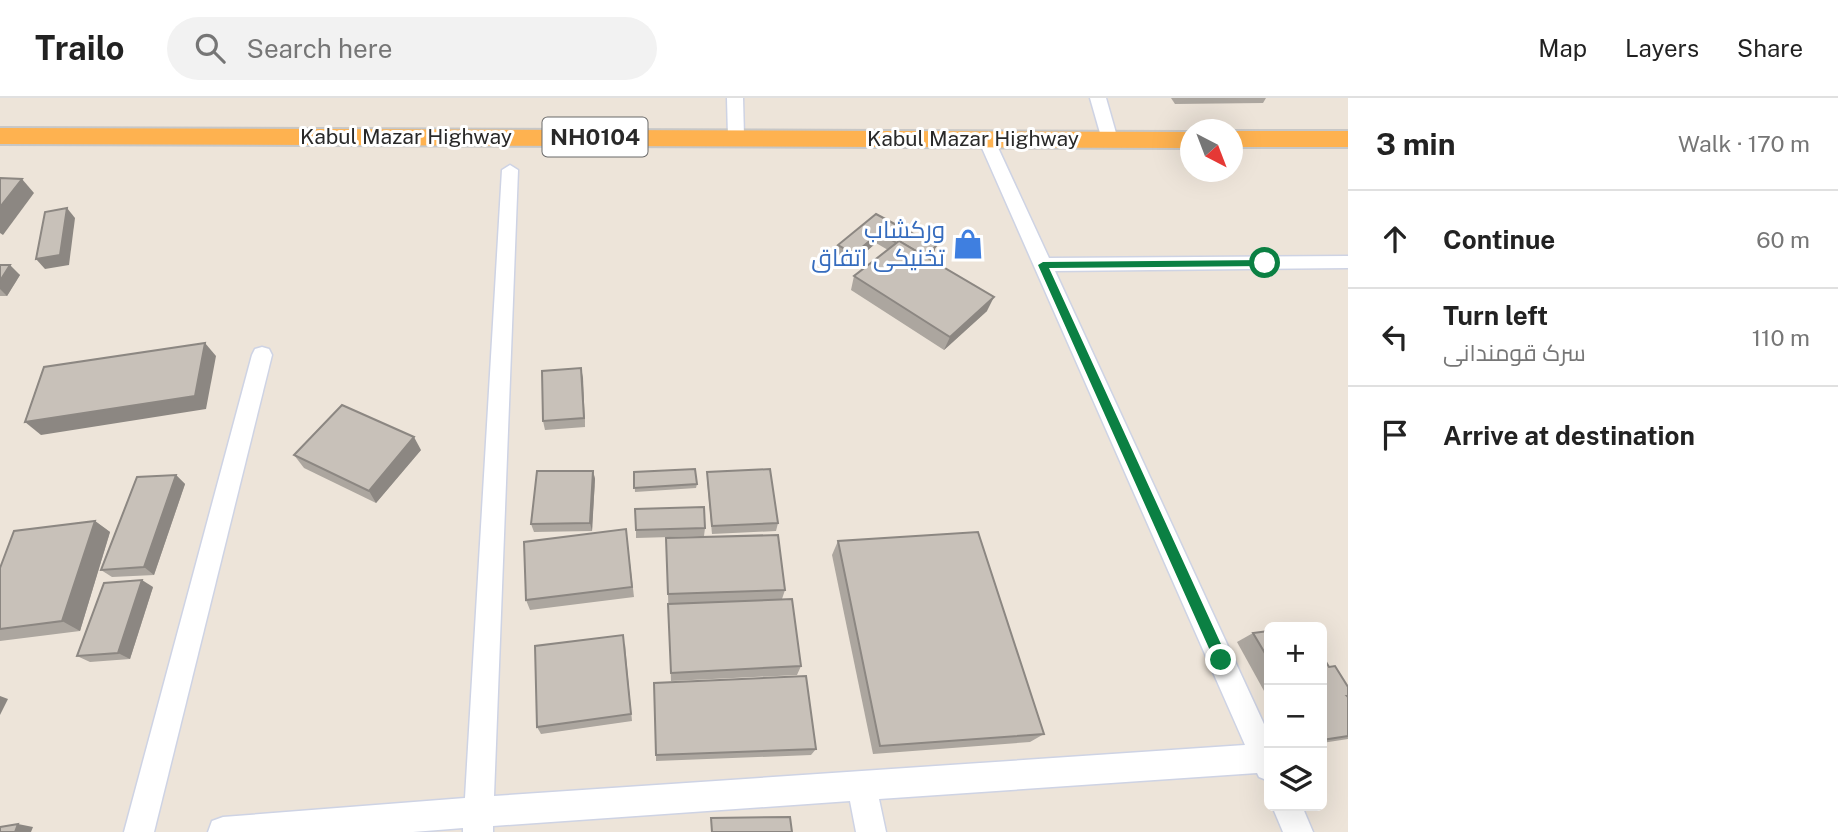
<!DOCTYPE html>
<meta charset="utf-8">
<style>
:root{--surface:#fff;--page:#f2f2f2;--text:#222;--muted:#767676;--line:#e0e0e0}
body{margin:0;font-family:"Public Sans",Cairo,sans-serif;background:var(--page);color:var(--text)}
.controls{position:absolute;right:21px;bottom:21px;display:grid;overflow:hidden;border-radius:10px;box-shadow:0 7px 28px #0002}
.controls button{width:63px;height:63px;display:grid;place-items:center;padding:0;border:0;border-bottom:2px solid var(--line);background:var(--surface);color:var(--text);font:35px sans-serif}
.compass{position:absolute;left:1180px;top:21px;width:63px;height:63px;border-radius:50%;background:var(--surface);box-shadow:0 7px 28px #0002;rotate:138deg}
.stop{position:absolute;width:21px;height:21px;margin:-16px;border:5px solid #0b8043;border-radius:50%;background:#fff}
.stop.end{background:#0b8043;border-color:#fff;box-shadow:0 2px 7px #0008}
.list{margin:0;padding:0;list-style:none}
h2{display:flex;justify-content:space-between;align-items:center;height:91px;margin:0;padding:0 28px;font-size:30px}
h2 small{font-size:23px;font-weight:400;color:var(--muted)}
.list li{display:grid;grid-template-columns:46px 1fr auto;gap:21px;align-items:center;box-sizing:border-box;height:98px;padding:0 28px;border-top:2px solid var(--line)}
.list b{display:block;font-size:26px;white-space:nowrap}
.list p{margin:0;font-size:23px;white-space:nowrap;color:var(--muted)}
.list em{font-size:23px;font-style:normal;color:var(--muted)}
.icon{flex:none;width:38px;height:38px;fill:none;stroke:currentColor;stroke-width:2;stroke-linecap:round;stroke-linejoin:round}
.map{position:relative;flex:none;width:1348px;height:734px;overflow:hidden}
header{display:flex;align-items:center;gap:42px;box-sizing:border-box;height:98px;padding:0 35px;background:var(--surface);border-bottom:2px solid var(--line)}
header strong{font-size:33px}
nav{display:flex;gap:38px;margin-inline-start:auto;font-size:24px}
.search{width:490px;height:63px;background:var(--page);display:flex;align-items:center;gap:18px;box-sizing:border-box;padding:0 24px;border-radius:38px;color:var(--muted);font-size:26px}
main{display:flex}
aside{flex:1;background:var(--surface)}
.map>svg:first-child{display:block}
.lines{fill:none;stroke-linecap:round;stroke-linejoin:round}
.minor-casing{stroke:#ced3e4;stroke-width:3}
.trunk-casing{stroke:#c7c7c7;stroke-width:4}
.minor{fill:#fff;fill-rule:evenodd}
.trunk{fill:#feb250;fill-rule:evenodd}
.wall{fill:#aca69f}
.shaded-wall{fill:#8c8782}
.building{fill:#c8c1b9;stroke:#8c8782;stroke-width:2}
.route{fill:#0b8043}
.labels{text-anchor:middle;stroke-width:6;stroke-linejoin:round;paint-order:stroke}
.far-street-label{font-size:21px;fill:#292929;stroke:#fff}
.shield{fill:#fff;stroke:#696969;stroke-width:2}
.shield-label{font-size:23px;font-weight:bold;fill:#292929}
.shop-label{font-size:24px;fill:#366cbe;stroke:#fff;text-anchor:end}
</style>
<header>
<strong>Trailo</strong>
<div class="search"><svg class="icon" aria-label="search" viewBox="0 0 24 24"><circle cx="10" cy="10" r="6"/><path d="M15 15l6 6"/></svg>Search here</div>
<nav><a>Map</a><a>Layers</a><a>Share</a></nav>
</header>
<main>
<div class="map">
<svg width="1348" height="734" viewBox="0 0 1348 734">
<rect width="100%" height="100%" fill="#ede4d9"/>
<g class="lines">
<g class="minor-casing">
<g id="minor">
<polygon points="727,0 743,0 744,39 742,42 730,42 728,39"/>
<polygon points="1090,0 1106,0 1118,42 1116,45 1104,45 1102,42"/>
<polygon points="986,36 994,41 1049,160 1348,158 1348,170 1055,173 1269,637 1269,683 1259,679 1257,675 879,701 886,734 856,734 850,703 493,728 493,734 463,734 463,730 413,734 208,734 212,723 223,719 465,700 502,72 510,67 518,72 494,698 1245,647 978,41"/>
<polygon points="262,249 269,251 272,257 154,734 124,734 252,257 255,251"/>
<polygon points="1272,708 1302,708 1313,734 1283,734"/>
</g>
</g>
<g class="trunk-casing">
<g id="trunk">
<polygon points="0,30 1190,34 1190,50 0,46"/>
<rect x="1232" y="33" width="116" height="16"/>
</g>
</g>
<use href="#minor" class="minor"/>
<use href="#trunk" class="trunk"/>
</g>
<g class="wall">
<polygon points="1171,0 1266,0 1263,5 1175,6"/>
<polygon points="876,116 933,158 929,161 987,213 944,252 851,192 854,178 888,152 876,145 852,166 836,157 838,147"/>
<polygon points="0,167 20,177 7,198 0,198"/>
<polygon points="581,270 585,329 545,332 543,323"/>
<polygon points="421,352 376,405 304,370 294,357"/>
<polygon points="593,373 595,381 592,433 534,434 531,426"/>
<polygon points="634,374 697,386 696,390 635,394"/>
<polygon points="707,374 778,425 776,433 712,436 707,382"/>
<polygon points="176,377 185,386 154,477 112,479 101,472"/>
<polygon points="95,423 110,434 80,533 0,543 0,470"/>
<polygon points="705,430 704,438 636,440 636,432"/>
<polygon points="626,431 634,499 530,512 526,502"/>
<polygon points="666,440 785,492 782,501 801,568 797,577 671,583"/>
<polygon points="838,443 1044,636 1030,644 873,656 832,457"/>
<polygon points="153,489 130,561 90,564 77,558"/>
<polygon points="1269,533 1269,602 1237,544 1253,535"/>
<polygon points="625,546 632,623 541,636 537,629"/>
<polygon points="1322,557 1329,569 1348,589 1348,641 1322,645"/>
<polygon points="816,651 811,657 656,663 656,657"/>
</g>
<g class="shaded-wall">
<polygon points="22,81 34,95 3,137 0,135 0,109"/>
<polygon points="67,110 75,120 69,167 45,171 36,161"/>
<polygon points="879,135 876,145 852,166 854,156"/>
<polygon points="936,148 933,158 920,169 924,159"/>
<polygon points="10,167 20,177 7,198 0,191 0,183"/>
<polygon points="994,199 987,213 944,252 950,239"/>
<polygon points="205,245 216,258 206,311 41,337 25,324"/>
<polygon points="581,270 583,280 585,329 584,320"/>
<polygon points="414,339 421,352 376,405 369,393"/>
<polygon points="593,373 595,381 592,433 590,425"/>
<polygon points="176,377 185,386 154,477 144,469"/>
<polygon points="95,423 110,434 80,533 62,523"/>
<polygon points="142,482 153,489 130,561 118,555"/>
<polygon points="0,598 8,601 0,617"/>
<polygon points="18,726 33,729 31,734 15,734"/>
</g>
<g class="building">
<polygon points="0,80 22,81 0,109"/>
<polygon points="67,110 60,157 36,161 45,114"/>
<polygon points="876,116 936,148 925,158 899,143 897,145 879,135 854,156 838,147"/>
<polygon points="899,143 994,199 950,239 854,178"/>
<polygon points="0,167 10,167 0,183"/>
<polygon points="205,245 195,298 25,324 44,269"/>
<polygon points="581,270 584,320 543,323 542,273"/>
<polygon points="342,307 414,339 369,393 294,357"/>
<polygon points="695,371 697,386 634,390 634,374"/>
<polygon points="770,371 778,425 712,428 707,374"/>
<polygon points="537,373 593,373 590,425 531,426"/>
<polygon points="176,377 144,469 101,472 137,379"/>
<polygon points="704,409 705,430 636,432 635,411"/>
<polygon points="95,423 62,523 0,531 0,470 14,433"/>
<polygon points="626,431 632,489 526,502 524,444"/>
<polygon points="978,434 1044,636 880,648 838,443"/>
<polygon points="778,437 785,492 668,496 666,440"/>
<polygon points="142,482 118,555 77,558 104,485"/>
<polygon points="792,501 801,568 671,575 668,506"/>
<polygon points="1269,533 1269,562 1253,535"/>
<polygon points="623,537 631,616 537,629 535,548"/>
<polygon points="1322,557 1329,569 1335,568 1348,589 1348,598 1347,598 1348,599 1348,638 1322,642"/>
<polygon points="806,578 816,651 656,657 654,585"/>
<polygon points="790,719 792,734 712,734 711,720"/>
<polygon points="18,726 15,734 0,734 0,729"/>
</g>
<polygon class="route" points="1265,162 1269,165 1265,168 1049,170 1226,557 1226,566 1221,568 1216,566 1038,167 1043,164"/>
<defs>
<g id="shop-bare" transform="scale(2.415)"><path d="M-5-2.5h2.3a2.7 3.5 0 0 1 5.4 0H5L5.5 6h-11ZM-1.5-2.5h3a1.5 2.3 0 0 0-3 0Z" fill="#3f7fe0" stroke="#fff" stroke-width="2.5" paint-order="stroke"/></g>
</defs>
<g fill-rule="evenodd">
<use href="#shop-bare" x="968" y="146"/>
</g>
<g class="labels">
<g class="far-street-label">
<text x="406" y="46">Kabul Mazar Highway</text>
<text x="973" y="48">Kabul Mazar Highway</text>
</g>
<rect class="shield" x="542.5" y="19.5" width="105" height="39" rx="5"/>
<g class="shield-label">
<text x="595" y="47">NH0104</text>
</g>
<g class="shop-label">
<text x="945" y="140">ورکشاب<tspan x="945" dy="28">تخنیکی اتفاق</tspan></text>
</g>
</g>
</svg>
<div class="controls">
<button>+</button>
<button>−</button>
<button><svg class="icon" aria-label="layers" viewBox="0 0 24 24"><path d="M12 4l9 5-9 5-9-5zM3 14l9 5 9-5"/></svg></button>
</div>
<svg class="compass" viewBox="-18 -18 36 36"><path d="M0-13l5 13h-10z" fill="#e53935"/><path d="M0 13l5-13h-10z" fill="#767676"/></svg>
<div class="stop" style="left:1265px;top:165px"></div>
<div class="stop end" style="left:1221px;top:562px"></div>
</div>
<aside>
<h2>3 min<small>Walk · 170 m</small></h2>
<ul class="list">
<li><svg class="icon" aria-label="ahead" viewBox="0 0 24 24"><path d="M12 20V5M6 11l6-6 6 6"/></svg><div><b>Continue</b></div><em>60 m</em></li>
<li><svg class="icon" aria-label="left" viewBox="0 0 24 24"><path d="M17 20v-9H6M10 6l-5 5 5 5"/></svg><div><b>Turn left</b><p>سرک قومندانی</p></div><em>110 m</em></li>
<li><svg class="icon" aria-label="arrive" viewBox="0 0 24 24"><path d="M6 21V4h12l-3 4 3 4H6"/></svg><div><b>Arrive at destination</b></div></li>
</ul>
</aside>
</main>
